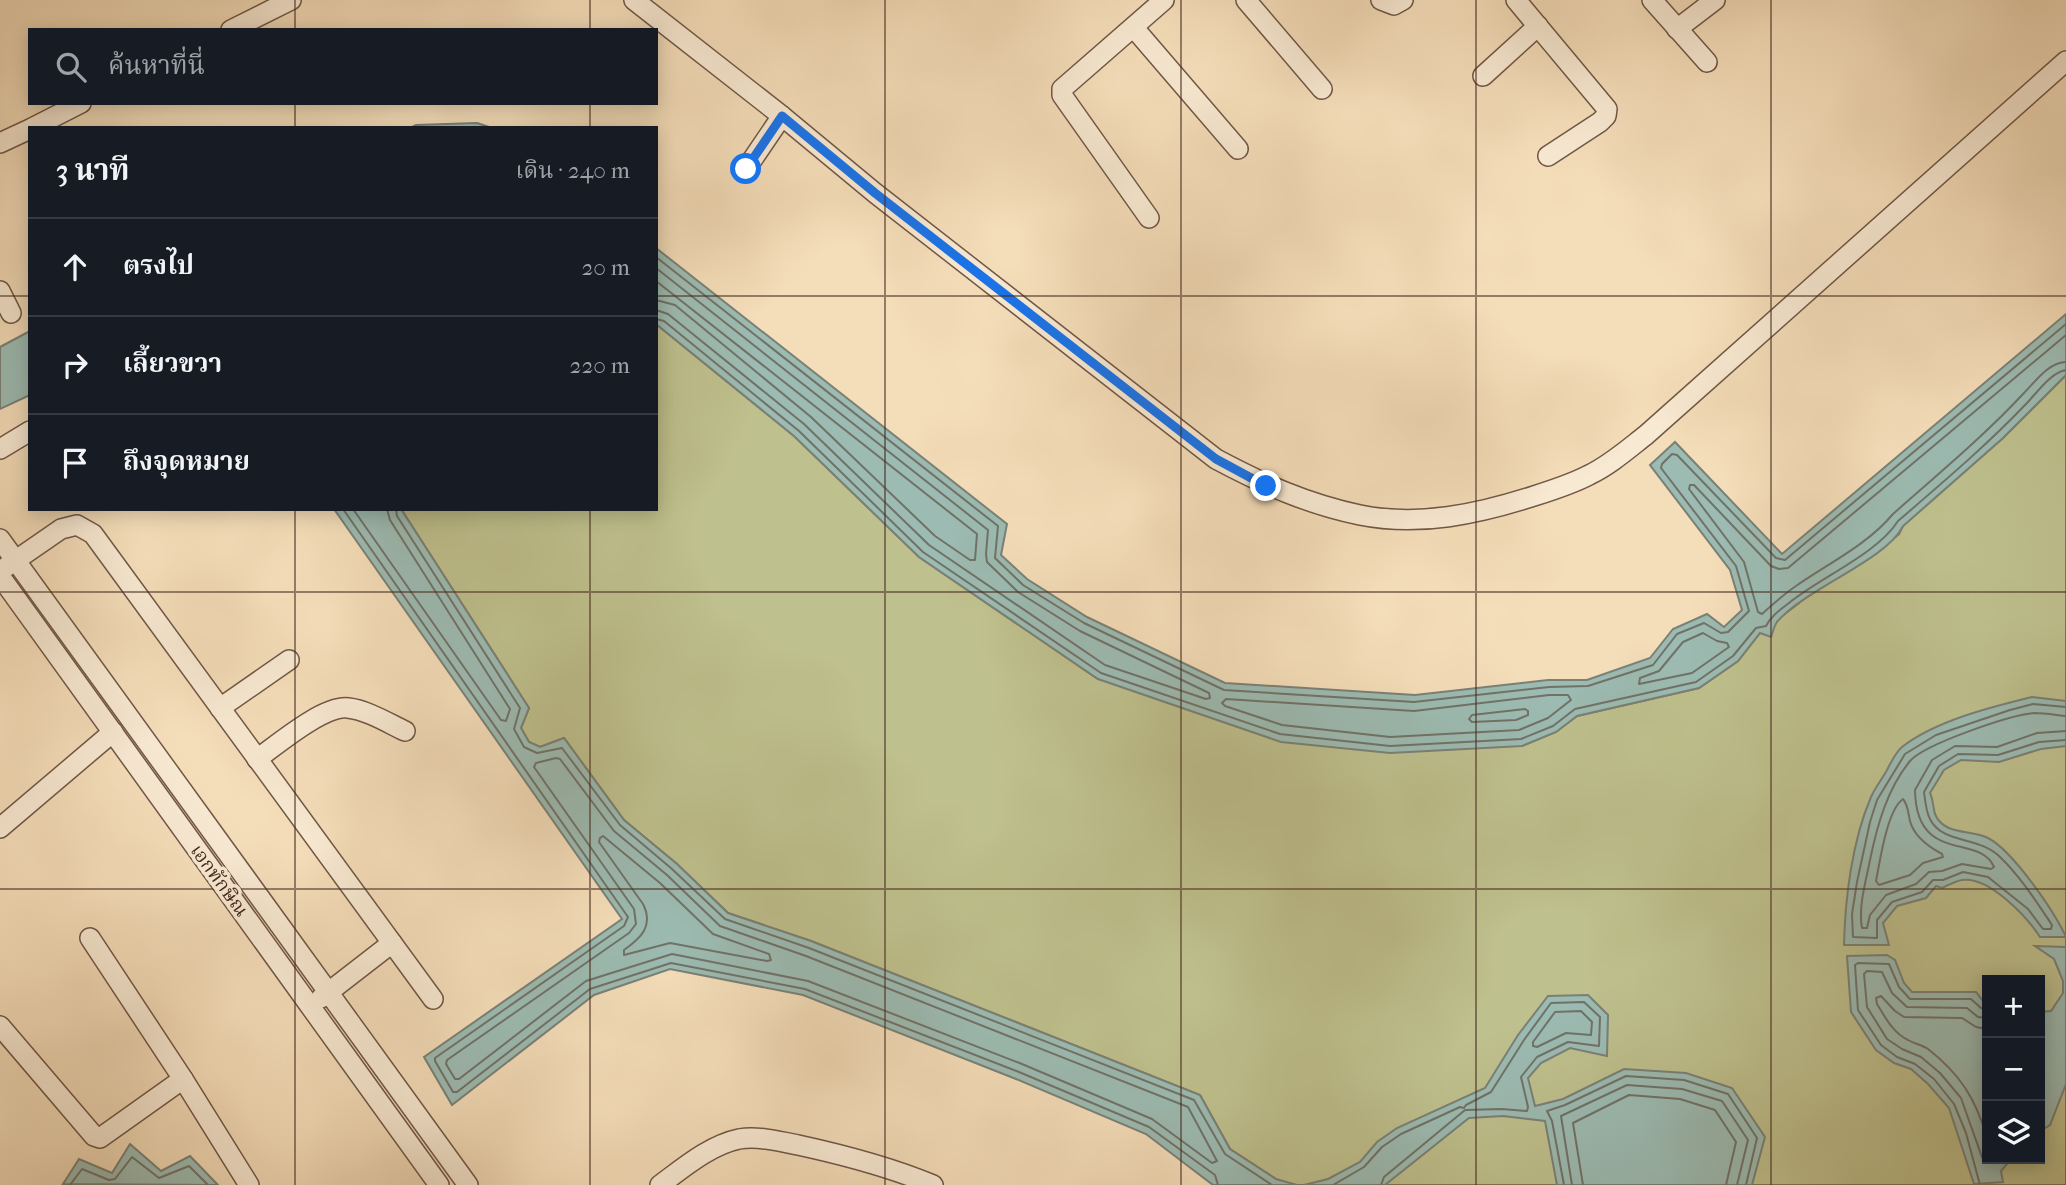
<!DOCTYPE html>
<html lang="th">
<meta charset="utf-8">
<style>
:root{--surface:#171b24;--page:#242831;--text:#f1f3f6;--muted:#9ea1a6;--line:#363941}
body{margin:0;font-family:"IM FELL French Canon","Noto Serif Thai",serif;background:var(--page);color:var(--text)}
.controls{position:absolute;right:21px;bottom:21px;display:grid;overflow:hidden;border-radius:0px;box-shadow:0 4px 18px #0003}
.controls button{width:63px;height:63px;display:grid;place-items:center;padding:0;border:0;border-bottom:2px solid var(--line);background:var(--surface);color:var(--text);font:35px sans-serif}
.stop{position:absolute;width:21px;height:21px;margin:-16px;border:5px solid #1a73e8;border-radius:50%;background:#fff}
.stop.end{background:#1a73e8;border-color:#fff;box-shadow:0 2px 7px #0008}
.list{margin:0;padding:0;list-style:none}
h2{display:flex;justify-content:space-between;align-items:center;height:91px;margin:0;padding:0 28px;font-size:30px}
h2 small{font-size:23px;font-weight:400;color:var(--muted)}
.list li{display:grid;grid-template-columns:46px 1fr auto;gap:21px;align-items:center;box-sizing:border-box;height:98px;padding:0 28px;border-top:2px solid var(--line)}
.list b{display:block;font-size:26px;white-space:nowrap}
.list em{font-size:23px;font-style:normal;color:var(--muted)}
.icon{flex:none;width:38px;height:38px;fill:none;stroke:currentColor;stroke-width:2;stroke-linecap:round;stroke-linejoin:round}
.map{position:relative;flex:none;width:2066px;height:1185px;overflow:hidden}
.search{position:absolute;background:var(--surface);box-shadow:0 4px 18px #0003;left:28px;top:28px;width:630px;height:77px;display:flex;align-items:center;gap:18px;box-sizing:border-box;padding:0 24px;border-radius:0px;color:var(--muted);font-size:26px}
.panel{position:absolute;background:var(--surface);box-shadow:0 4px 18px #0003;left:28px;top:126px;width:630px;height:385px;border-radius:0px}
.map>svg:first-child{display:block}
.green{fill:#bec08d;stroke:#827556;stroke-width:2;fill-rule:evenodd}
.water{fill:#9cbbb2;stroke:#798177;stroke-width:2}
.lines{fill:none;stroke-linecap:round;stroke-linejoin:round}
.shore{stroke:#707268;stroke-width:2}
.minor-casing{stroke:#715746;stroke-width:22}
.minor{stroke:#f8e9d2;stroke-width:19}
.route{stroke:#1a73e8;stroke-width:9}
.grid{fill:none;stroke:#452a1f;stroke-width:2;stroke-opacity:0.55}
.labels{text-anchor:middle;stroke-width:7;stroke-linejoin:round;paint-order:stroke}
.street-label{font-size:19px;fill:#452a1f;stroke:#f8e9d2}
</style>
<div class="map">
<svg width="2066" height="1185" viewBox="0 0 2066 1185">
<rect width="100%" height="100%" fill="#f4ddb9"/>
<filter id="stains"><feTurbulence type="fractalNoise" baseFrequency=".00286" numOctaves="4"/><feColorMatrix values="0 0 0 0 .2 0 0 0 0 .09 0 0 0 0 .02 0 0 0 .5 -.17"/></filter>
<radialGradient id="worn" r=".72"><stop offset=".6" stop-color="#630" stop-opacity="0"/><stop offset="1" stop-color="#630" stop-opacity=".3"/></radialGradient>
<path class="green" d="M656,324L794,436L919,557L1098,679L1502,746H1522L1556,732L1577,716L1699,688L1738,661L1760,633L1803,600L1881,549L1899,534L1903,526L2003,438L2066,375V1185H1281L1276,1179L1230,1149L1200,1095L811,941L728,913L677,864L624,820L564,738L540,747L529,742L521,728L529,708L401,509H656ZM1987,980H2040V1159H1987Z"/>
<g class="water">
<polygon points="477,123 492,128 410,128 416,125"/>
<path d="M656,248L1007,524L1001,555L1027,579L1087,617L1225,683L1415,695L1548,680H1587L1650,658L1673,629L1707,614L1724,627L1742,610L1730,570L1650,465L1675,442L1782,554L2066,314V375L2003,438L1903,526C1886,561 1804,589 1777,622C1774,626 1773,632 1771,637L1760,633L1738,661L1699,688L1577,716L1556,732L1522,746L1390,753L1281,742L1098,679L919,557L794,436L656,324Z"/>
<polygon points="30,331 30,395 0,409 0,347"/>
<polygon points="334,509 401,509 529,708 521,728 529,742 540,747 564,738 624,820 677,864 728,913 811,941 1200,1095 1230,1149 1276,1179 1297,1185 1213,1185 1146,1134 1016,1079 803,995 670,969 594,995 452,1105 424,1057 622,919"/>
<path d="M2032,697L2066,701V746L2041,749L1999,762L1961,760L1944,770L1930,793C1933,799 1933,807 1935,814C1944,836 1971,829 1988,838C2013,851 2054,911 2066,937H2040C2027,917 1989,876 1962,880C1956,881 1948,885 1942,888L1936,886L1926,898L1897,906L1883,923L1889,945H1844C1845,899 1852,841 1871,797C1875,788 1882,779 1887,770C1891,762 1896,752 1902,747C1935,721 1991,707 2032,697Z"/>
<polygon points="2035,946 2066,947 2066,1084 2050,1125 2040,1131 2040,1012 2051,1011 2063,993 2063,981 2054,959"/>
<polygon points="1887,955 1895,960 1904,983 1912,992 1976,992 1987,1006 1987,1159 2011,1159 2001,1171 2003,1182 1974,1184 1949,1108 1928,1084 1911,1069 1894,1063 1876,1050 1851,1012 1847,956"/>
<polygon points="1588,995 1608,1015 1607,1056 1570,1048 1541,1063 1528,1078 1535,1106 1563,1099 1624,1069 1686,1073 1732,1088 1765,1137 1752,1185 1557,1185 1545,1121 1503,1116 1469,1118 1385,1185 1304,1185 1328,1179 1360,1162 1377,1142 1397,1128 1485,1088 1518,1035 1548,996"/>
<polygon points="130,1144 161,1171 190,1156 218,1185 63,1184 79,1159 112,1173"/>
</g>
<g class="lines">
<g class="shore">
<polyline points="656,257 998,526 995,558 1023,585 1084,623 1224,690 1414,702 1549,687 1588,686 1653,665 1677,634 1704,623 1721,633 1728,632 1749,611 1736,566 1661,468 1662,464 1672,454 1677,455 1776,558 1785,560 2066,324"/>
<polyline points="656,268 988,530 986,554 987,562 1018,592 1080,631 1209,693 1210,698 1206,699 1105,665 929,545 804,424 668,314 656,310"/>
<polyline points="656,281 977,534 975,560 970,560 935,536 811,417 675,305 656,300"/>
<path d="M656,319L664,321L799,431L923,552L1101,673L1280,734L1390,746L1521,739L1553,726L1575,709L1696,682L1733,656L1756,628L1766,626C1771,616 1780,610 1789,603C1821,577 1877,554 1898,521C1942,483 1986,446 2026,404C2036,394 2051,372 2066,370"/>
<path d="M2066,335L1788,568L1779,569L1771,566L1694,485H1690L1689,489L1744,562L1758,612L1762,614C1773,604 1784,594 1796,586C1829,563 1867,545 1893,514C1937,475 1983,437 2024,393C2035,382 2049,362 2066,362"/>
<polyline points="343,509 628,917 624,926 435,1058 435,1061 453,1092 457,1092 590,989 671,963 805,989 1019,1072 1149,1127 1215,1175 1218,1185"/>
<polyline points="353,509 501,720 506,721 510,709 390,520 387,509"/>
<polyline points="396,509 397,516 520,708 514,729 524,747 537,753 562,748 620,825 672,869 725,919 809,948 1194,1100 1225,1154 1272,1185"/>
<polygon points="1703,633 1717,641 1727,643 1729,647 1692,673 1639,684 1640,678 1659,671 1683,642"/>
<polygon points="1549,695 1568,695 1571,700 1548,718 1519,730 1390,737 1282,725 1225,706 1222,703 1226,699 1414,711"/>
<path d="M2066,707L2033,704L2010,710L1936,735L1905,754L1877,800L1870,822L1857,882L1852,914L1853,937L1877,938V920L1892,902L1922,892L1933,880H1943L1963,872L1988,877L2028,909L2043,929H2051L2052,925C2036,901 2020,876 1999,856C1978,836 1942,844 1930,819C1926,812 1925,800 1924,792L1939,766L1958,754L1998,755L2039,742L2066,740"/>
<polygon points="1525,709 1528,711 1528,715 1516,720 1472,722 1469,719 1472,715"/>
<path d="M2066,716C2056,715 2045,713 2034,713C2010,715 1925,744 1910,761C1887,789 1877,826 1870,860C1866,881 1858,907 1862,928H1867L1870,915L1886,895L1916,884L1929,872L1942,871L1962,864L1991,869L1994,867C1980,833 1916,865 1915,790L1932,760L1955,746L1997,747L2037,733L2066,731"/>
<polygon points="556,758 560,759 614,831 667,875 720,926 806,956 1188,1107 1217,1161 1212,1163 1152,1119 1022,1064 808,981 672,954 586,981 459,1079 455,1079 446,1064 447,1060 629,933 636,924 634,909 534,767 536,763"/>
<path d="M1903,799C1908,805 1908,812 1910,821C1914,837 1929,847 1942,854L1943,857L1923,863L1910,875L1879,885L1876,881C1880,861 1887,810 1903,799Z"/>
<path d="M603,836L660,883L713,934L769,954L771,960L767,961L670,943L624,955V950C641,938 654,926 643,904L599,842L600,838Z"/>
<polygon points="1581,1011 1592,1022 1591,1035 1566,1033 1537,1047 1533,1046 1533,1042 1555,1012"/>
<polyline points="1987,1018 1978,1017 1967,1008 1907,1007 1892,993 1882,972 1867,971 1864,974 1867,1007 1887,1039 1902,1049 1921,1057 1940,1073 1961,1098 1983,1160 1987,1162 1990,1159"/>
<path d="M1987,1029L1976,1027L1962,1018L1904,1017L1895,1011L1881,996L1876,998L1877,1004C1885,1017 1893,1033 1908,1040C1915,1044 1922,1045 1928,1049C1960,1074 1976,1099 1987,1138"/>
<polyline points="70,1185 82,1169 109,1180 115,1179 132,1157 159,1178 189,1166 208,1185"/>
<polyline points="1333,1185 1364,1167 1382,1147 1401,1134 1460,1107 1464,1108 1466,1105 1491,1092 1524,1040 1551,1003 1584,1002 1600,1017 1599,1046 1568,1042 1537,1057 1521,1077 1528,1107 1527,1111 1502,1109 1465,1110 1384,1177 1381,1185"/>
<polyline points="1564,1185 1552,1121 1547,1111 1565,1105 1626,1076 1684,1080 1728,1094 1757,1138 1746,1185"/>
<polyline points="1572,1185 1561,1116 1627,1085 1682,1089 1722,1101 1748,1140 1737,1185"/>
<polyline points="1583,1185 1573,1123 1629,1095 1680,1099 1715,1110 1736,1142 1726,1185"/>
<polyline points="1980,1185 1966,1133 1954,1104 1934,1079 1915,1064 1897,1057 1881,1045 1858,1010 1855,965 1858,963 1889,964 1899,987 1910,999 1971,999 1981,1008 1987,1009"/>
</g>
<g class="minor-casing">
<g id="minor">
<path d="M634,0L782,116L875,193L1216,459C1263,484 1307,504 1360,515C1419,527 1478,514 1534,496C1553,490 1572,484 1589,475C1610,465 1628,449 1646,435L2066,61"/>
<polyline points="1246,0 1322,89"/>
<polyline points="1381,0 1394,5 1403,0"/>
<polyline points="1516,0 1607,109 1606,116 1600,122 1548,156"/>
<polyline points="1652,0 1707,62"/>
<polyline points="1134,28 1238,149"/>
<polyline points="1677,29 1715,0"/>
<polyline points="231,30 291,0"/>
<polyline points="1483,76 1538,26"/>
<polyline points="32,128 81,103"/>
<polyline points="0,143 30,129"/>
<polyline points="746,169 782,116"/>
<polyline points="1149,218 1062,95 1062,89 1164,0"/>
<polyline points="0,291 11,313"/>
<polyline points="0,449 30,431"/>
<polyline points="0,539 468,1185"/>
<polyline points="6,567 61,529 77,525 93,534 433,999"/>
<polyline points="0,576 439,1185"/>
<polyline points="220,708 289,660"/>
<path d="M257,759C278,744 324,705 348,708C367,710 388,723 405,731"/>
<polyline points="0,828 113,732"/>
<polyline points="90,938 183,1079 249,1185"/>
<polyline points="321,998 392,943"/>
<polyline points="0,1026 94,1136 100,1138 183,1079"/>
<path d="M660,1185C683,1168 710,1145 739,1139C758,1136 779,1141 798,1145C844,1155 890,1167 933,1185"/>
</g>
</g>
<use href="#minor" class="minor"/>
</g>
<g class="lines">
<polyline class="route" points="746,169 782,116 875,193 1216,459 1266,486"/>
</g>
<path class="grid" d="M295,0V30M590,0V30M885,0V1185M1181,0V1185M1476,0V1185M1771,0V1185M295,103V128M590,103V128M0,296H30M656,296H2066M295,509V1185M590,509V1185M0,592H2066M0,889H2066"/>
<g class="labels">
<g class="street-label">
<text transform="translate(220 880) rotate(54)" y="7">เอกทักษิณ</text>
</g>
</g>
<rect width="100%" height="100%" filter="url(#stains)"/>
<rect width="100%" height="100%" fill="url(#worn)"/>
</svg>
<div class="controls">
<button>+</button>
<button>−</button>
<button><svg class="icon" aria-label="layers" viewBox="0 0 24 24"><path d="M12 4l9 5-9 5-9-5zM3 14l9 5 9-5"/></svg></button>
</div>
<div class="stop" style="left:746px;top:169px"></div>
<div class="stop end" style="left:1266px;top:486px"></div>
<div class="search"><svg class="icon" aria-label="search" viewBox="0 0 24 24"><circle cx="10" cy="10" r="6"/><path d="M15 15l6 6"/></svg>ค้นหาที่นี่</div>
<section class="panel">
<h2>3 นาที<small>เดิน · 240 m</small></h2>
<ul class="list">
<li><svg class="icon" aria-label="ahead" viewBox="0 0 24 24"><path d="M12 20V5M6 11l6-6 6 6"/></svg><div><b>ตรงไป</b></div><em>20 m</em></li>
<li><svg class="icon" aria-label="right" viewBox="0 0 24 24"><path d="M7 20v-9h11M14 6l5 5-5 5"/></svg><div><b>เลี้ยวขวา</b></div><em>220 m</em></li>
<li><svg class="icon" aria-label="arrive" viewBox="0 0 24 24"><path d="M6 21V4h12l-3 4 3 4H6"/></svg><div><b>ถึงจุดหมาย</b></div></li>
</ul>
</section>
</div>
